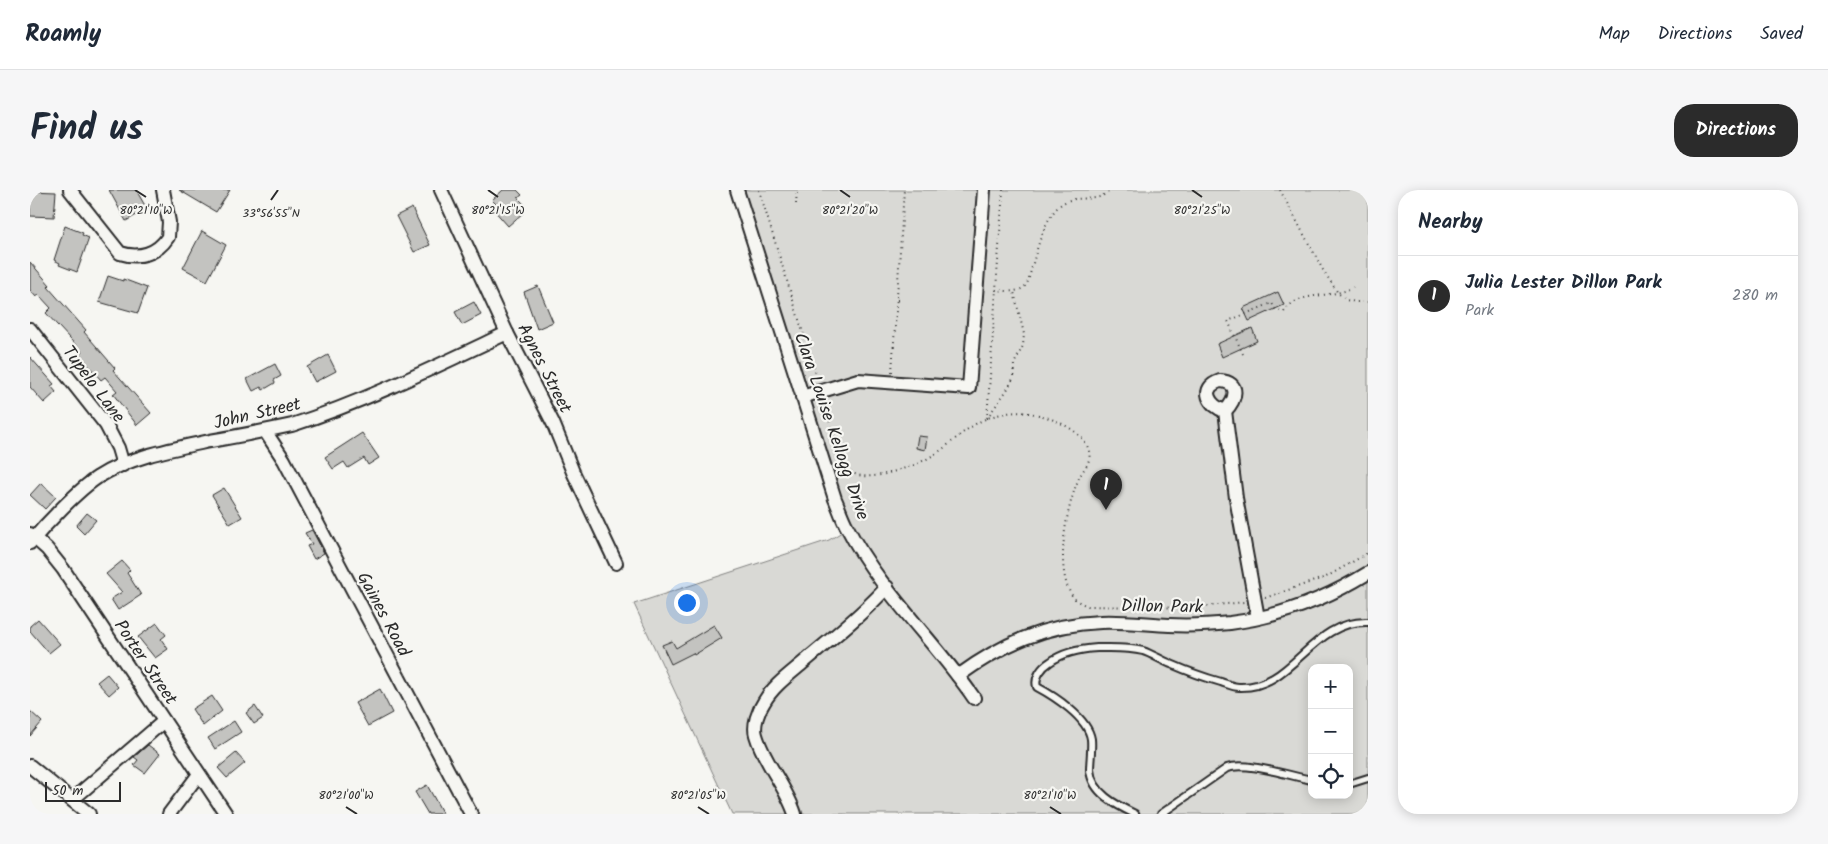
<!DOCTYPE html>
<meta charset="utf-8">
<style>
:root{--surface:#fff;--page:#f6f6f7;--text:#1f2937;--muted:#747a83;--line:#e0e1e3;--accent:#2b2b2b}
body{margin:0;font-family:Kalam,sans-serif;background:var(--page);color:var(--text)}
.controls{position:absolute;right:15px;bottom:15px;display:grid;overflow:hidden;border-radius:10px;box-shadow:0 2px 12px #0003}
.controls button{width:45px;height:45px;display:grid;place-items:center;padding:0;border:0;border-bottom:1px solid var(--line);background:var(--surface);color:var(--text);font:25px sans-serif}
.scale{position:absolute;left:15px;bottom:12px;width:76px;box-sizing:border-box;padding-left:5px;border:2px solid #2b2b2b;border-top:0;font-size:14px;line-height:18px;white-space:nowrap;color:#2b2b2b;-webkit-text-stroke:4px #f6f6f2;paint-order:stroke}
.you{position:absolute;left:656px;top:412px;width:18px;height:18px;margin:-12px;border:4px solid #fff;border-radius:50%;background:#1a73e8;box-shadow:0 0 0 8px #1a73e833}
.badge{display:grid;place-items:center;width:32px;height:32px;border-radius:50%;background:var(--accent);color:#fff;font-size:16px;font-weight:700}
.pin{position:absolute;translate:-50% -41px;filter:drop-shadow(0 1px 2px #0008)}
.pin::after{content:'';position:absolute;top:26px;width:18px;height:15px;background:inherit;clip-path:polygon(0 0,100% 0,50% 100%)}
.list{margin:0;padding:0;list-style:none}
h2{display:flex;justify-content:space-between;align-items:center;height:65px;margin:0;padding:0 20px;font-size:21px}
h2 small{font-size:16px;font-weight:400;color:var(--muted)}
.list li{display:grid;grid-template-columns:32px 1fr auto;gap:15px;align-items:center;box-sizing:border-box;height:80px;padding:0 20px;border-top:1px solid var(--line)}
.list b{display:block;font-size:19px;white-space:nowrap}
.list p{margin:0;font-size:16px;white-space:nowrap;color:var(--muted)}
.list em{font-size:16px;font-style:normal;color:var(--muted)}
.icon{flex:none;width:28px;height:28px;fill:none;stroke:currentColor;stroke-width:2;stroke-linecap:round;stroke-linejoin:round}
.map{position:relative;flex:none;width:1338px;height:624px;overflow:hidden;border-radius:20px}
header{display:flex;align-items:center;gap:30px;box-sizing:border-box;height:70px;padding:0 25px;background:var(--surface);border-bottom:1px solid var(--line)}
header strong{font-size:24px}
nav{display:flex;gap:28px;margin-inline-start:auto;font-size:18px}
.intro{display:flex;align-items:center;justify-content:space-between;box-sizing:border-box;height:120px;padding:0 30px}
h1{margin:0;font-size:35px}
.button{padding:12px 22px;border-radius:20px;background:var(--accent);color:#fff;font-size:18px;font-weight:700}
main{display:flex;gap:30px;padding:0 30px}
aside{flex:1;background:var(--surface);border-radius:20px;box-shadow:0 2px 12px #0003}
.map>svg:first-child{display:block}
.green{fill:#d9d9d5;stroke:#828280;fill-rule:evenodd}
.building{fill:#c3c3c0;stroke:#2b2b2b}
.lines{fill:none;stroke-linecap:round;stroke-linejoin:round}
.service-casing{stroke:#2b2b2b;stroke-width:10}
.minor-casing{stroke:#2b2b2b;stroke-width:16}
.path{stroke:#2b2b2b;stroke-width:2;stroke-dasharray:1 4;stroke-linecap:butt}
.service{stroke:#f6f6f2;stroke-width:6}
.minor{stroke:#f6f6f2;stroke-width:12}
.ticks{fill:none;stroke:#2b2b2b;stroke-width:2}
.labels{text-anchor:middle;stroke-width:4.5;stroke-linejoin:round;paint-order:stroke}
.street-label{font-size:18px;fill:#2b2b2b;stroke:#f6f6f2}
.ticks-label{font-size:12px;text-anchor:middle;fill:#2b2b2b;stroke:#f6f6f2;stroke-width:4.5;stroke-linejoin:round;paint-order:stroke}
</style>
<header>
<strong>Roamly</strong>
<nav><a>Map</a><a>Directions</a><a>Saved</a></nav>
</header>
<div class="intro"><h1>Find us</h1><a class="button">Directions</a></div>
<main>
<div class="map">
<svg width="1338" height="624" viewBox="0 0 1338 624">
<rect width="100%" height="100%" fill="#f6f6f2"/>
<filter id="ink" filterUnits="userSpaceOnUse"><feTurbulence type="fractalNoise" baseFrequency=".02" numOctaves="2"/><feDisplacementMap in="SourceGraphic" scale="10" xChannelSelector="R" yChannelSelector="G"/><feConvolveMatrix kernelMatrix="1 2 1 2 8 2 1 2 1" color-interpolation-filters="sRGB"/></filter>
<g filter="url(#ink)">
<path class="green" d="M712,0H1338V624H702L604,414L799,350L820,337ZM1282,478H1319V605H1282Z"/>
<g class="building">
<polygon points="79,0 106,0 117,19 96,31"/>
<polygon points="149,0 200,0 186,22"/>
<polygon points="473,0 487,0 492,5 488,8 494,14 489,18 493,23 478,36 463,19 467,15 462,10"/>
<polygon points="0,1 26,2 24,27 0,26"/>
<polygon points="382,18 400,55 384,62 366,26"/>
<polygon points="35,36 53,43 52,45 59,48 47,82 29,75 30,73 24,70"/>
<polygon points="172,41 196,55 177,91 153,78"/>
<polygon points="0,72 20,95 18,97 56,140 54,142 85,178 83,180 121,223 107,235 83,204 87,201 75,187 71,190 49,165 52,162 16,123 21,118 9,105 6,107 0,100"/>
<polygon points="78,86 93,91 93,89 117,98 108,123 69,112"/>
<polygon points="508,96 523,132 507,139 494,102"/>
<polygon points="1248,102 1254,115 1219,131 1213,118"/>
<polygon points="444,112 451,125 432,135 425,122"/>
<polygon points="1222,138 1227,151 1192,167 1187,154"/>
<polygon points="298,165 306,181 285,192 277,177"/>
<polygon points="0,167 24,194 21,196 26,202 14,213 0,197"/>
<polygon points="245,174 251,186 244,190 245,193 233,200 231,197 223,201 217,189"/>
<polygon points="332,243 349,268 338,275 334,268 318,278 314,272 303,279 295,267"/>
<polygon points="888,246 897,247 895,260 886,258"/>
<polygon points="11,293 26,307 15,319 0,305"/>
<polygon points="194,298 212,327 200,334 182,305"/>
<polygon points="57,323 66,330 54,344 46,336"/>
<polygon points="282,340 294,363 284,369 277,356 282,354 275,343"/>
<polygon points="92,371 100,380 97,383 111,405 88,420 81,409 92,402 76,384"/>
<polygon points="8,429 30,454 19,463 0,441 0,436"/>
<polygon points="127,433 136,445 131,449 138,459 125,468 108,447"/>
<polygon points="684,435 692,448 664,465 663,463 641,474 632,455 642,451 646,458"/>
<polygon points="77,484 88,497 79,505 67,492"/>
<polygon points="350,499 362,523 338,536 325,513"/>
<polygon points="182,506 192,521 173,536 162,519"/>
<polygon points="225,516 233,528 224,534 216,523"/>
<polygon points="0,521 12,532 0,546"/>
<polygon points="204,531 211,542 185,559 178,548"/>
<polygon points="118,555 130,564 115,583 104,575 108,570 104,567"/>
<polygon points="206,563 215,573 197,588 188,578"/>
<polygon points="397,595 413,624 398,624 385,602"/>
</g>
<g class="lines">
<g class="service-casing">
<g id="service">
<polyline points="1319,594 1338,588"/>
<path d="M1105,624C1086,615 1062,603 1060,580C1060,570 1062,559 1061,549C1058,528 1024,506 1007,497C1004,487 1012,477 1020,472C1034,462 1051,459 1067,458C1082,458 1098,457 1113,461C1122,464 1131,470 1141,474C1157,481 1173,487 1191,492C1197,494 1203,497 1209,497C1264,499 1280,430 1338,432"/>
<path d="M1131,624L1197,578C1216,571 1260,586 1282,590"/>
</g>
</g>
<g class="minor-casing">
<g id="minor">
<path d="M40,0L90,63C109,69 127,64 138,47L139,32L133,0"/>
<polyline points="411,0 477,143 523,233 543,282 586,373"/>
<path d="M707,0L805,309C809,318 812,328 817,337C849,400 904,450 944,508"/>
<polyline points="0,139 76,235 88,258 93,275"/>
<path d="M1190,191C1211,192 1206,210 1195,221C1179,216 1169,198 1190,191Z"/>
<polyline points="772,207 828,190 939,198 954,0"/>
<polyline points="1195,221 1206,308 1228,428"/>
<polyline points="235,241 254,270 441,624"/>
<polyline points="0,344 17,359 33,379 196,624"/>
<path d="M0,353C16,334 48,300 68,287C102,266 142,259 180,251C208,246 235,241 262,235C336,211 407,176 477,143"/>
<path d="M928,486C972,454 1016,434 1071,432C1093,431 1117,434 1139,435C1159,436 1180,435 1200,433C1248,427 1296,409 1338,383"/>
<polyline points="0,576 59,624"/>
<polyline points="42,610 134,531"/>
<polyline points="139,624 169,584"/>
<path d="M765,624C756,596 734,573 726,545C723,535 728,521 734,512C743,496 760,484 774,472C802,448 832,425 857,397"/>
</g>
</g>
<g class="path">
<polyline points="729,0 788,191"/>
<path d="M973,0L966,100C977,101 989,104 997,94C1005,71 1013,17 1040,10C1057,6 1066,13 1081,0"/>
<polyline points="1250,0 1293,80 1308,103 1316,110 1326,112 1338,112"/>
<polyline points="766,14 767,0"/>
<polyline points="867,110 872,110"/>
<path d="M1213,164L1198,131L1242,113L1245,119L1254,122C1269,99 1302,110 1323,97"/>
<polyline points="862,182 874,0"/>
<path d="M794,212C800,230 806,263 816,277C825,288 838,287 851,285C871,280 890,274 907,263C923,252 936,238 953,230C971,222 989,220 1009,225C1025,229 1055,242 1059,261C1062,272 1053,279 1049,288C1037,315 1022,385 1045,409C1048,412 1053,414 1058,416L1161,418L1214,412"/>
<polyline points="957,228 977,200 983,189 984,174 993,156 994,144 984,102"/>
<polyline points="957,229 966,100"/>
<polyline points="1235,408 1296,387 1338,363"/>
</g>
<use href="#service" class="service"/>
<use href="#minor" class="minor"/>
</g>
</g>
<path class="ticks" d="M105,0L116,7M458,0L468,7M810,0L820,7M1162,0L1172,7M241,10L248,0M316,617L327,624M668,617L679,624M1020,617L1031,624"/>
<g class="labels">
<g class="street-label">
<text transform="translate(515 178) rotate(63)" y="6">Agnes Street</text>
<text transform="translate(64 194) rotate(53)" y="6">Tupelo Lane</text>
<text transform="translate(227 223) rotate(-13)" y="6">John Street</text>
<text transform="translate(802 236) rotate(71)" y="6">Clara Louise Kellogg Drive</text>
<text transform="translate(1132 416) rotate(1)" y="6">Dillon Park</text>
<text transform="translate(354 424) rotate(62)" y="6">Gaines Road</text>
<text transform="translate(116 472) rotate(56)" y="6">Porter Street</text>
</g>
</g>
<g class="ticks-label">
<text x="116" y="24">80°21'10"W</text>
<text x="468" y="24">80°21'15"W</text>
<text x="820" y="24">80°21'20"W</text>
<text x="1172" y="24">80°21'25"W</text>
<text x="241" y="27">33°56'55"N</text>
<text x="316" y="609">80°21'00"W</text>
<text x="668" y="609">80°21'05"W</text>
<text x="1020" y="609">80°21'10"W</text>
</g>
</svg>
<div class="controls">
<button>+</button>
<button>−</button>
<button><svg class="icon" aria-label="locate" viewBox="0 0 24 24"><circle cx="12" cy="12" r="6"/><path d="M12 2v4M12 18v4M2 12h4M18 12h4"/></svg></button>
</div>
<div class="scale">50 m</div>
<div class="you"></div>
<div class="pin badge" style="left:1076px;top:320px">1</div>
</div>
<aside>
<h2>Nearby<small></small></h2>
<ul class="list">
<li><span class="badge">1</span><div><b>Julia Lester Dillon Park</b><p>Park</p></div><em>280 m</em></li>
</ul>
</aside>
</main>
